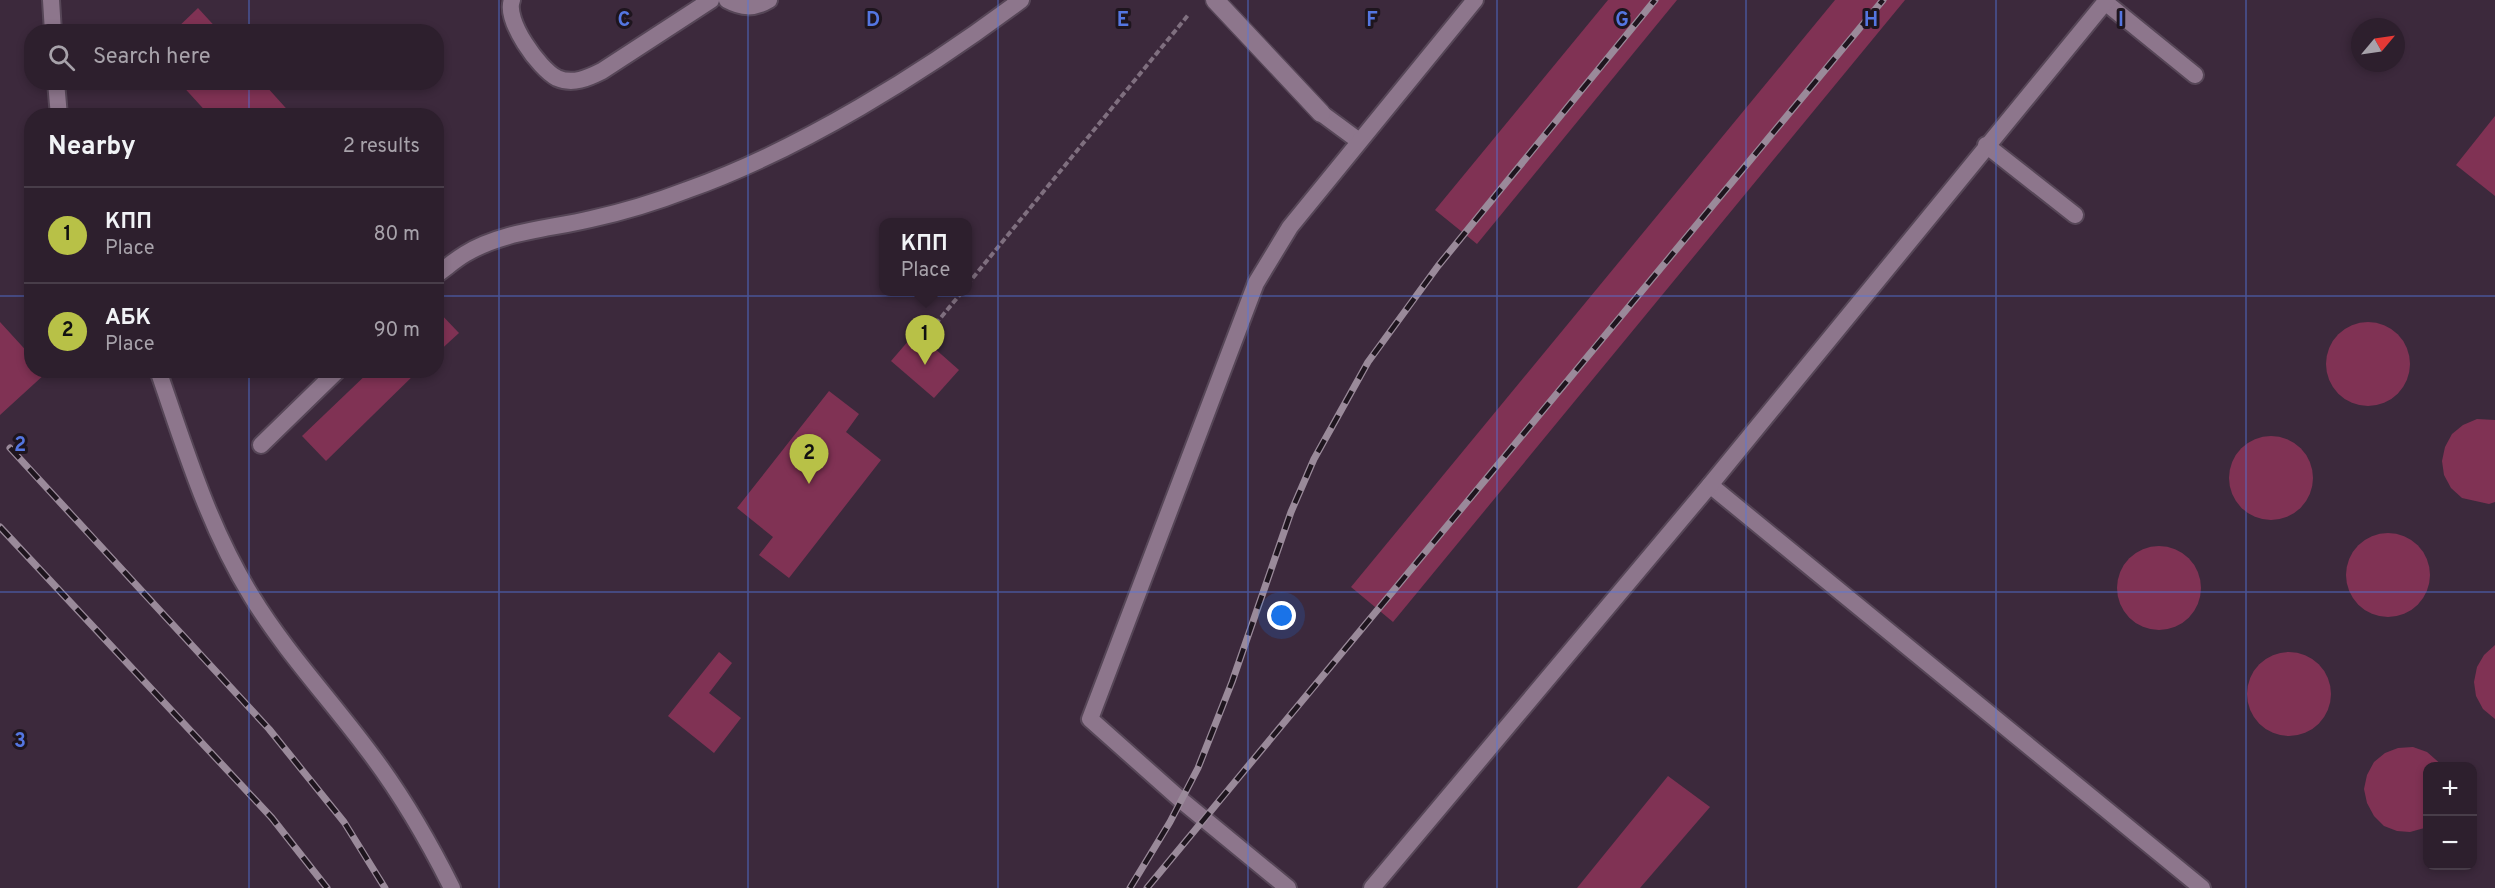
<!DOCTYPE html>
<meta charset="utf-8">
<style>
:root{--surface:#2d1f2d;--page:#392c39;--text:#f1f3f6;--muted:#a7a2aa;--line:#483d49;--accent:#b8c147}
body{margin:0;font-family:Overpass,sans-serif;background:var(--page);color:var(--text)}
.controls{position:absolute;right:18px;bottom:18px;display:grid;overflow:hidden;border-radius:12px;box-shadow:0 3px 9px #0003}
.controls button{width:54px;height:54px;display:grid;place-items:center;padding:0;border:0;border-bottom:2px solid var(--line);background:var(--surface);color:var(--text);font:30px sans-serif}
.compass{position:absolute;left:2351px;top:18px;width:54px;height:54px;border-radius:50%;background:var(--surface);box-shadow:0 3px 9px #0003;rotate:61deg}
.you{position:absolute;left:1282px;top:616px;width:21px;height:21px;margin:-15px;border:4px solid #fff;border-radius:50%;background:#1a73e8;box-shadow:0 0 0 9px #1a73e833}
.badge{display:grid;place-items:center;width:39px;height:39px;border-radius:50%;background:var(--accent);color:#111;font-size:20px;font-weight:700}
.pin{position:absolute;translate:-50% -50px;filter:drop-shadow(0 2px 3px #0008)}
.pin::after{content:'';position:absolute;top:32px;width:21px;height:18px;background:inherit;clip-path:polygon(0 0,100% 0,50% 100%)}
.popup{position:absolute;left:879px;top:218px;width:93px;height:78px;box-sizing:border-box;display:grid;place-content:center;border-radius:12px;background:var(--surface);filter:drop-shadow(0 2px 4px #0005);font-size:20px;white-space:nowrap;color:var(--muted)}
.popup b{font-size:22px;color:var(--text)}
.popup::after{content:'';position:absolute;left:50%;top:100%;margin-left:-12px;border:12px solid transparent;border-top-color:var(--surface)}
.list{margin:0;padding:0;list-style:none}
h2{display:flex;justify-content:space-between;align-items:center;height:78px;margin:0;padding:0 24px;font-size:26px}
h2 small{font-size:20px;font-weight:400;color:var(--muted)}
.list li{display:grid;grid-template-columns:39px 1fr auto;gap:18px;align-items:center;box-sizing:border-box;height:96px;padding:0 24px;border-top:2px solid var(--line)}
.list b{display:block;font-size:22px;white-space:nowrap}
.list p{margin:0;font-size:20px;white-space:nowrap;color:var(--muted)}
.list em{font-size:20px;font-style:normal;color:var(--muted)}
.icon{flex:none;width:33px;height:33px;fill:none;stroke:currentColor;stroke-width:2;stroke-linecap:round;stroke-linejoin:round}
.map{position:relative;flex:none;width:2495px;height:888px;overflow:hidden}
.search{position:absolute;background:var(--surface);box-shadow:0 3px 9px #0003;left:24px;top:24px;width:420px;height:66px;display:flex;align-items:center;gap:15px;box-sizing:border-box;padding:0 21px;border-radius:24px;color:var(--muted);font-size:22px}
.panel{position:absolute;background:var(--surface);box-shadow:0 3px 9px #0003;left:24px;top:108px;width:420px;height:270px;border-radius:24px}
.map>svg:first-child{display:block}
.building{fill:#803254}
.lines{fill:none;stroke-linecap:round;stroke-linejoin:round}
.service-casing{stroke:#564657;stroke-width:20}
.minor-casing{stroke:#564657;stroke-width:21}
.path{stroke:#7f6f7f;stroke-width:4;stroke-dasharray:6 3;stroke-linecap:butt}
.service{stroke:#8d768c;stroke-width:16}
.minor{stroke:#8d768c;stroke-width:18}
.rail-casing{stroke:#9a8a9a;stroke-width:7}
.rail{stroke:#1e151e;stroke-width:4.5;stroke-dasharray:14;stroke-linecap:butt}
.grid{fill:none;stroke:#5476e1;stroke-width:1.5;stroke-opacity:0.55}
.grid-label{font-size:20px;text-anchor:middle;font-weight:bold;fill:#5476e1;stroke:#1e151e;stroke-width:6;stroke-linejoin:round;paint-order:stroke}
</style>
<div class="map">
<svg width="2495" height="888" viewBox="0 0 2495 888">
<rect width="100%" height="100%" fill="#3c293c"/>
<g class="building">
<polygon points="1608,0 1677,0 1477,244 1435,210"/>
<polygon points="1835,0 1905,0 1393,622 1351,587"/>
<polygon points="198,8 220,32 173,32"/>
<polygon points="179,82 269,82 266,86 293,116 210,116"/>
<polygon points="2495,116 2495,196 2456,165"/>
<polygon points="436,309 459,333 436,354"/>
<circle cx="2368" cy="364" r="42"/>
<polygon points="0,322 32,357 32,370 44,370 46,373 0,415"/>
<polygon points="916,332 959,370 934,398 891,361"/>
<polygon points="371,370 419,370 326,461 302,436"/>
<polygon points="829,391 859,414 846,432 881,460 789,578 759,555 773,537 737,508"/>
<polygon points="2477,419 2495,420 2495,502 2489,504 2462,498 2451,488 2444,475 2442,461 2445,447 2452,434 2463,425"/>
<circle cx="2271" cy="478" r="42"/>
<circle cx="2388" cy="575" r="42"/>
<circle cx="2159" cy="588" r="42"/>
<polygon points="2495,645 2495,719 2483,709 2476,696 2474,682 2477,667 2484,655"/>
<circle cx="2289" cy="694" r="42"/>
<polygon points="719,652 732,663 709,693 741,718 714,753 668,716"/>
<polygon points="2413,747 2427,752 2443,766 2428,766 2428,827 2410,832 2397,831 2384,826 2374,816 2367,803 2364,789 2367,775 2374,762 2385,753 2398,748"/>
<polygon points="1668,776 1710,807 1640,888 1577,888"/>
</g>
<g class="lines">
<g class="service-casing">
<g id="service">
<polyline points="51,0 53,32"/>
<path d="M512,0C504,20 539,69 557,78C573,85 588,78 602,71L711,0"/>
<path d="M727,0C742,8 754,9 769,0"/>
<polyline points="2105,2 2195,75"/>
<polyline points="56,82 59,116"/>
<polyline points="1321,113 1359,141"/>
<polyline points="1986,145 2075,215"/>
<path d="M436,275C446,268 455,260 465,254C503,231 549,229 591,219C623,212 656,202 687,190C800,150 925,72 1021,0"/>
<path d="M158,370C185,448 208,526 252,597C285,651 329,698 367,749C400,792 428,840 452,888"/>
<polyline points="261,445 338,370"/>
<polyline points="1710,485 2202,888"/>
<polyline points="1288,888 1181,800 1090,719 1256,283 1290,227 1475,0"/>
<polyline points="1372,888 1710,485 2107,0"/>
</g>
</g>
<g class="minor-casing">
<polyline id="minor" points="1215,0 1321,113"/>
</g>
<g class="path">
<polyline points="967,285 1189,14"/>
<polyline points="924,338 962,292"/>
</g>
<use href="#service" class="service"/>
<use href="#minor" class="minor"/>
<g class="rail-casing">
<g id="rail">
<polyline points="10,448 269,729 344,822 385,888"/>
<polyline points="0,527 272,818 327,888"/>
<polyline points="1130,888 1170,822 1198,768 1232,682 1291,512 1314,459 1368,362 1438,266 1655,0"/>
<polyline points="1147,888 1883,0"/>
</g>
</g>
<use href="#rail" class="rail"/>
</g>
<path class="grid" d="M249,0V32M499,0V888M748,0V888M998,0V888M1248,0V888M1497,0V888M1746,0V888M1996,0V888M2246,0V888M249,82V116M0,296H32M436,296H2495M249,370V888M0,592H2495"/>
<g class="grid-label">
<text x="624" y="26">C</text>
<text x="873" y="26">D</text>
<text x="1123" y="26">E</text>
<text x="1372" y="26">F</text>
<text x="1622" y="26">G</text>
<text x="1871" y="26">H</text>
<text x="2121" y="26">I</text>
<text x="20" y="451">2</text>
<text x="20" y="747">3</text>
</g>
</svg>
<div class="controls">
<button>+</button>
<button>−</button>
</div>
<svg class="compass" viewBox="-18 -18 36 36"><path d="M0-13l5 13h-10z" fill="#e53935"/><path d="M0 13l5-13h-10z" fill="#a7a2aa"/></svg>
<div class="you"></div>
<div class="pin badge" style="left:925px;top:365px">1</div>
<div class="popup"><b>КПП</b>Place</div>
<div class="pin badge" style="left:809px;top:484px">2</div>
<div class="search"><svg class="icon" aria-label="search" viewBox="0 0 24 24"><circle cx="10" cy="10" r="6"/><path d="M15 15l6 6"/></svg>Search here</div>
<section class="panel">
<h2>Nearby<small>2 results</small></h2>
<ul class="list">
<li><span class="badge">1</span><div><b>КПП</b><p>Place</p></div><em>80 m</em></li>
<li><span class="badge">2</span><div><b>АБК</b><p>Place</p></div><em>90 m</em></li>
</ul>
</section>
</div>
